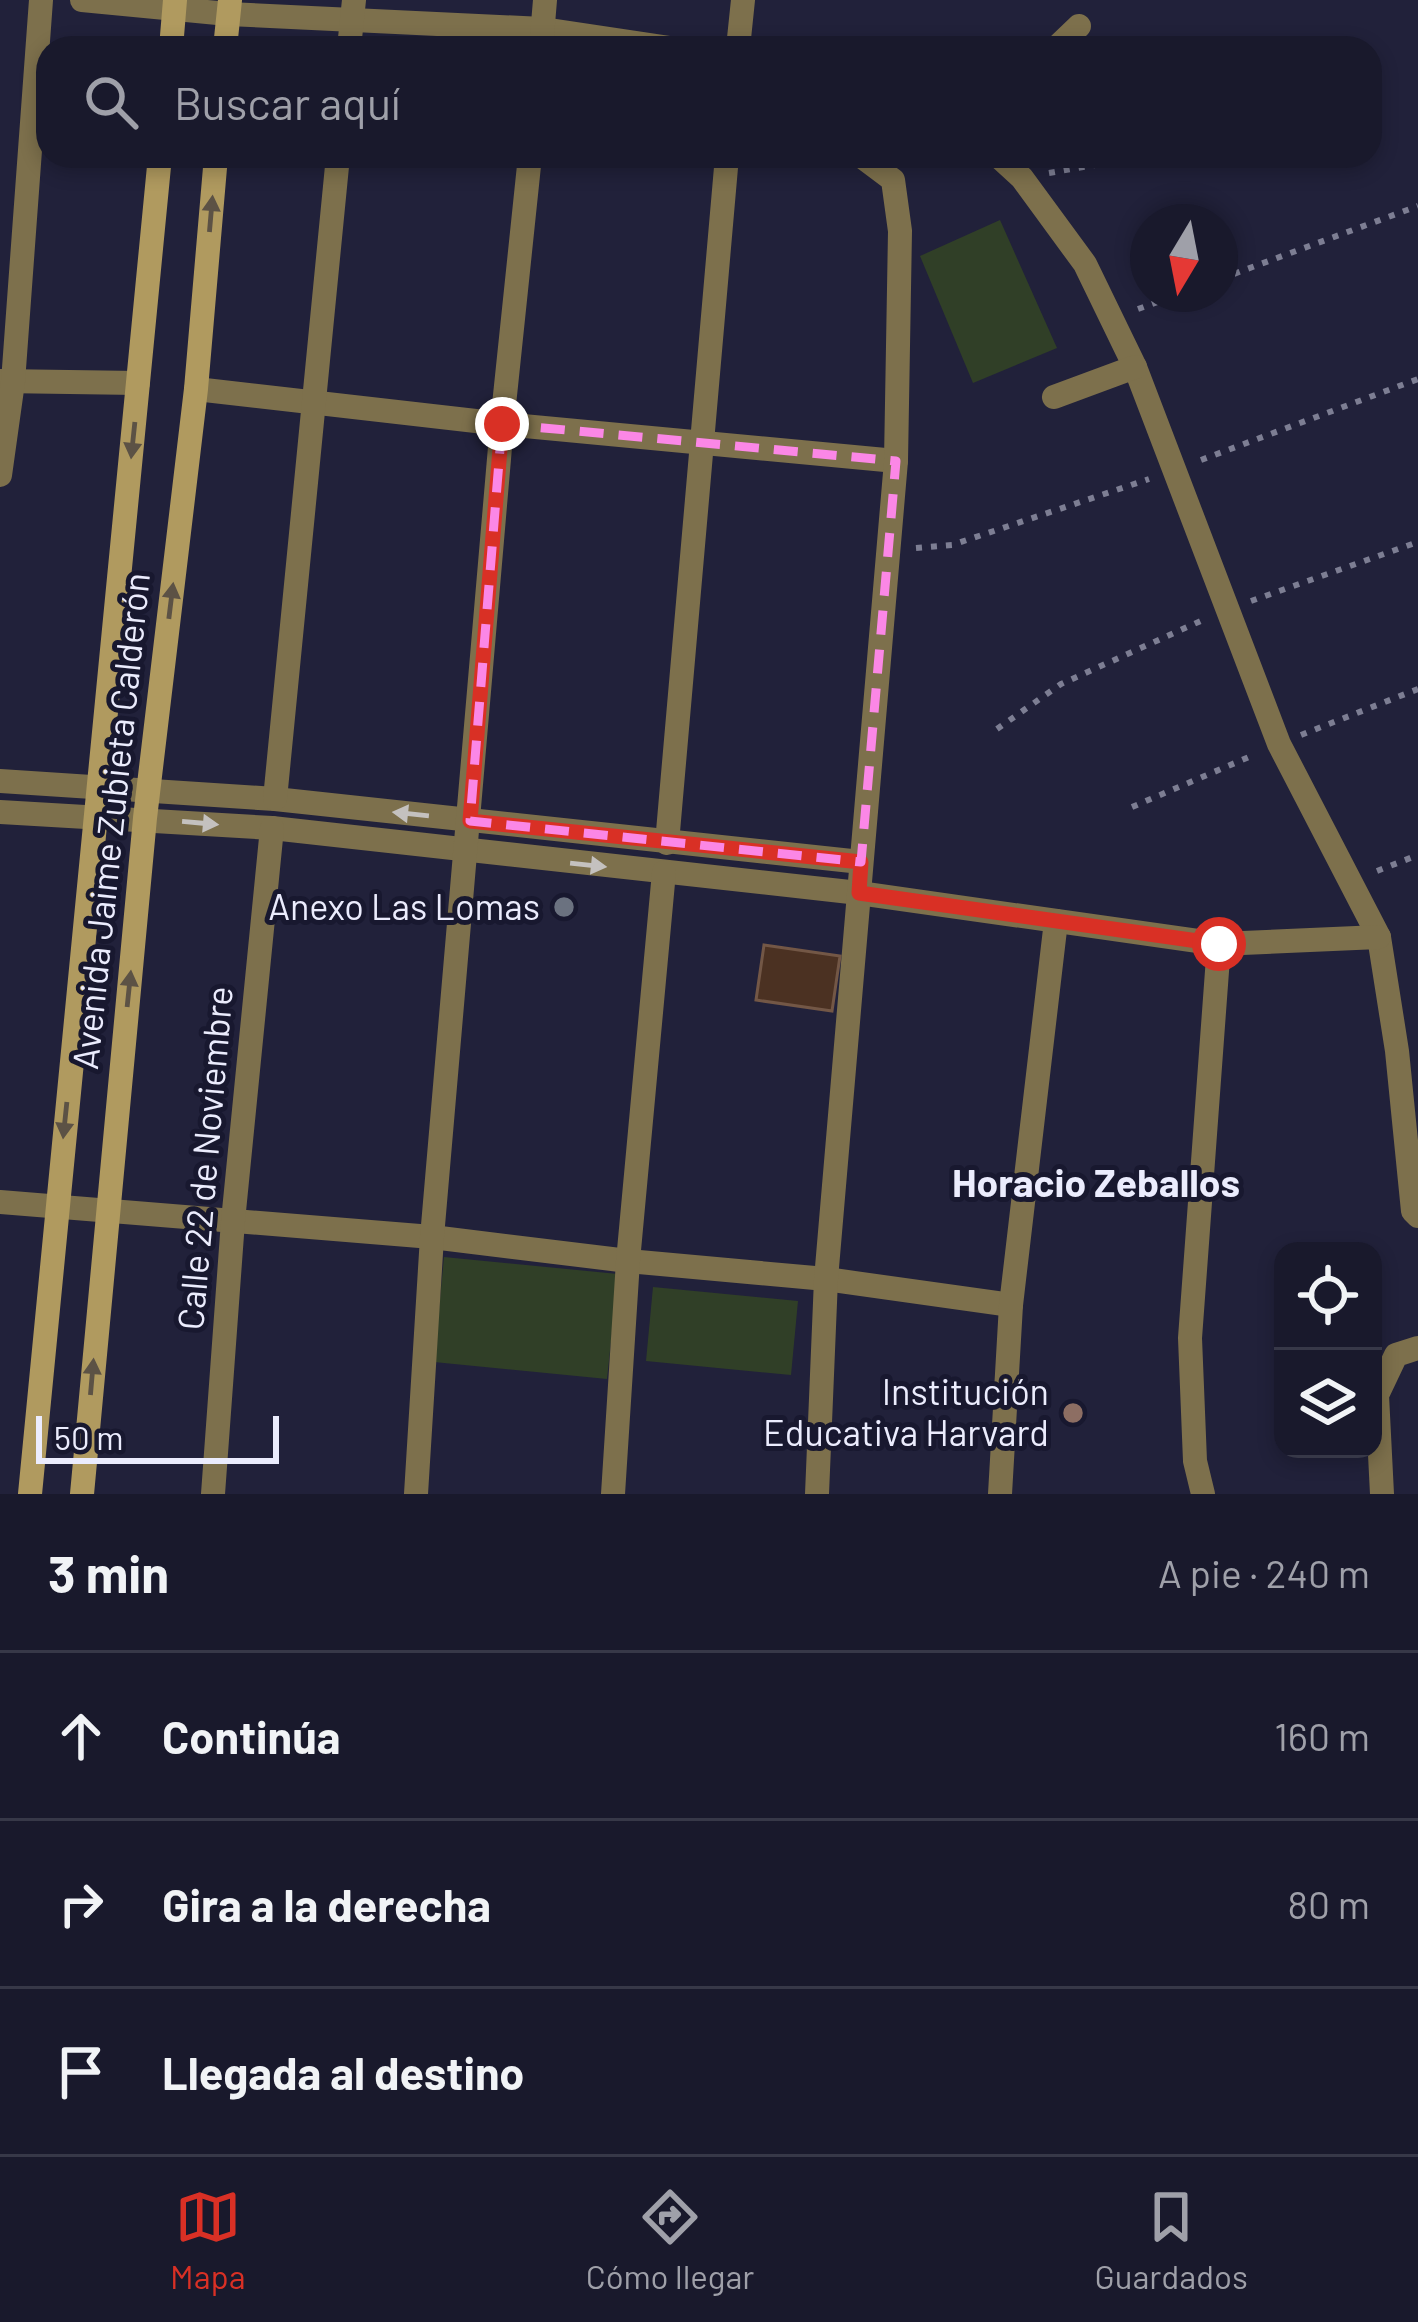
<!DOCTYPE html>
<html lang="es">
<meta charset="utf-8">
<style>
:root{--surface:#19192c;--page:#222234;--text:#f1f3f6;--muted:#9fa0a9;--line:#373848;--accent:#d93025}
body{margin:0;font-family:Barlow,sans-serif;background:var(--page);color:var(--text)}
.controls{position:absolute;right:36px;bottom:36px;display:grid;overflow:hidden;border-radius:24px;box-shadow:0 6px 18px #0003}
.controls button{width:108px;height:108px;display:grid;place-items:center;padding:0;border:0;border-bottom:3px solid var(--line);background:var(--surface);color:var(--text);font:60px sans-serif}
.compass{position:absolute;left:1130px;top:204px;width:108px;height:108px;border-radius:50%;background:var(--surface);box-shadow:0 6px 18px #0003;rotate:190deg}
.scale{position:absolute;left:36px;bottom:30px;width:243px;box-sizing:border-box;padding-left:12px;border:6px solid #ebecfd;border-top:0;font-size:33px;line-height:42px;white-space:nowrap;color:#ebecfd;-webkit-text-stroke:9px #18182f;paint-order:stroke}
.stop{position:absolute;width:36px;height:36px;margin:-27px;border:9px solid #d93025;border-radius:50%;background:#fff}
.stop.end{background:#d93025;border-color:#fff;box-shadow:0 3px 12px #0008}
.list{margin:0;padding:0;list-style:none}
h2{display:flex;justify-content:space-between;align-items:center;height:156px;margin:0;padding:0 48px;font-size:51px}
h2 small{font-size:39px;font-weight:400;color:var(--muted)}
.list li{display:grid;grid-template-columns:78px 1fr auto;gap:36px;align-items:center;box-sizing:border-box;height:168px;padding:0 48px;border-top:3px solid var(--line)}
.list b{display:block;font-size:45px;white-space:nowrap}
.list em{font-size:39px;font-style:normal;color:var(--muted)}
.icon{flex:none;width:66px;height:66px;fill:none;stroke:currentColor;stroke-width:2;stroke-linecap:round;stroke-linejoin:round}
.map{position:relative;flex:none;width:1418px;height:1494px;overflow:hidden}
.search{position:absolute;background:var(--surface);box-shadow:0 6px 18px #0003;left:36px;right:36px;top:36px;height:132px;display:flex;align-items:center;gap:30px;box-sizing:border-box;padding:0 42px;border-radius:36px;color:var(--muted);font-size:45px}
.sheet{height:660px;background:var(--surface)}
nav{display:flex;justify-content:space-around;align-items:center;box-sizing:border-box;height:168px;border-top:3px solid var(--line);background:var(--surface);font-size:33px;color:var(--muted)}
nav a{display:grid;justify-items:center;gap:6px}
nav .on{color:var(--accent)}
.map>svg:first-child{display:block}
.green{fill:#303f27}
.building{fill:#4b3122;stroke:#735746;stroke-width:3}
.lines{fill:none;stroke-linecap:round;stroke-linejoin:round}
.path{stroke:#7d7e93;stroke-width:6;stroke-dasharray:6 9;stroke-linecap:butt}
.street{stroke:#7d704c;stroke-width:24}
.secondary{stroke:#b09a5f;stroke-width:24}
.oneway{fill:#5c5245}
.oneway2{fill:#c4c1bf}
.route{stroke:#d93025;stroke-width:15}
.marked{fill:none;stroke:#fb87e6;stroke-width:9;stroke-dasharray:24 15;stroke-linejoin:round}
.worship-dot{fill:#6b7280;stroke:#18182f;stroke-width:4.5}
.education-dot{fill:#8d6e63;stroke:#18182f;stroke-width:4.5}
.labels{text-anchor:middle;stroke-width:10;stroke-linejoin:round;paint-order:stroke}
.street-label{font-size:36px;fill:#ebecfd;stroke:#18182f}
.poi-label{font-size:36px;fill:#ebecfd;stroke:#18182f;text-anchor:end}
.neighbourhood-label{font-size:39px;font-weight:bold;fill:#ebecfd;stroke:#18182f}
</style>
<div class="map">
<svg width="1418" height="1494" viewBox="0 0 1418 1494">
<rect width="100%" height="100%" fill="#21213a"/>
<g class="green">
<polygon points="1000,220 1057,348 973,383 920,256"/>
<polygon points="444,1257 618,1274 607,1379 434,1362"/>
<polygon points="653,1287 798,1301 791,1375 646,1361"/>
</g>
<polygon class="building" points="764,945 840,956 832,1011 756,1000"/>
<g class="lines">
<g class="path">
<polyline points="1049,173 1146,156"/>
<polyline points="1220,279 1418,206"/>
<polyline points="1138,309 1180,294"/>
<polyline points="1201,460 1418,379"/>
<polyline points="916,548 952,545 1149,479"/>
<polyline points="1251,601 1418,542"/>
<polyline points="997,729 1061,684 1205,619"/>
<polyline points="1301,735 1418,689"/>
<polyline points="1132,807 1256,754"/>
<polyline points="1377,871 1418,855"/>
</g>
<g class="street">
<polyline points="82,0 228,14 543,29 670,48"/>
<polyline points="349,48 354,0"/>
<polyline points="541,48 545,0"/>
<polyline points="738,48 743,0"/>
<polyline points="1056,48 1079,26"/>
<polyline points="998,156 1022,178 1085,264 1135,367 1279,744 1379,937 1397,1051 1413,1211 1418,1216"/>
<polyline points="0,381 138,383"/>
<polyline points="196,389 502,424 896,461"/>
<polyline points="1054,397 1135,367"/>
<polyline points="0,475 13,382 41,0"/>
<polyline points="0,781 275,799 861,862"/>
<polyline points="275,799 338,156"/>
<polyline points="0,812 272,828 859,893 1219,944 1379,937"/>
<polyline points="667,843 727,156"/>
<polyline points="0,1202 432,1237 628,1261 826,1279 1011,1305"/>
<polyline points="213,1494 233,1221 272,828"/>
<polyline points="416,1494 432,1237 502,424 530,156"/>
<polyline points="613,1494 628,1261 664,872"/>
<polyline points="817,1494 826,1279 896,461 900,231 893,180 861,156"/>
<polyline points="1000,1494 1011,1305 1056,921"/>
<polyline points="1203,1494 1195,1461 1190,1338 1219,944"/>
<polyline points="1382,1494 1377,1395 1396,1355 1418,1348"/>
</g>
<g class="secondary">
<polyline points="171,48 175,0"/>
<polyline points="225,48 230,0"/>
<polyline points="30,1494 160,156"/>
<polyline points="82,1494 145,818 196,389 216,156"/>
</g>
</g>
<defs><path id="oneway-solid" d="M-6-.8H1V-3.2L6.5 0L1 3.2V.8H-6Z" transform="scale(3)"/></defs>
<g class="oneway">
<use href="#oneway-solid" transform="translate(211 214) rotate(-85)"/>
<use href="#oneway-solid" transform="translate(133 440) rotate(96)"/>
<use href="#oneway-solid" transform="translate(171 601) rotate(-83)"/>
<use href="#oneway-solid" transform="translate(129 989) rotate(-84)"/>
<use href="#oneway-solid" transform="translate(65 1120) rotate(96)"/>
<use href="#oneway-solid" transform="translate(92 1377) rotate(-85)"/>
</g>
<g class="oneway2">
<use href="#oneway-solid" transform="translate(411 814) rotate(-174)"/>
<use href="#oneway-solid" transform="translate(200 823) rotate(5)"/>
<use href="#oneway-solid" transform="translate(588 865) rotate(6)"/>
</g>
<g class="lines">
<polyline class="route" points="502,424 470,821 861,862 859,893 1219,944"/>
</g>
<path class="marked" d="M502,424L896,461L861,862L470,821Z"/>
<circle class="worship-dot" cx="564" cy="907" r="12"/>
<circle class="education-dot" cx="1073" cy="1413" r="12"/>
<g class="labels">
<g class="street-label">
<text transform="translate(111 821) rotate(-84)" y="13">Avenida Jaime Zubieta Calderón</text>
<text transform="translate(205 1158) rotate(-85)" y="13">Calle 22 de Noviembre</text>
</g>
<g class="poi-label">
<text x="540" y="920">Anexo Las Lomas</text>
<text x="1049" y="1405">Institución<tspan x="1049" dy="41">Educativa Harvard</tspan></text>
</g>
<g class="neighbourhood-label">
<text x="1096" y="1197">Horacio Zeballos</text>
</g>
</g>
</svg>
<div class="controls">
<button><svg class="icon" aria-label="locate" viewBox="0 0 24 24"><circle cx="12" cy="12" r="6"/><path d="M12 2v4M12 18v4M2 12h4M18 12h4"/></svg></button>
<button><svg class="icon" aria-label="layers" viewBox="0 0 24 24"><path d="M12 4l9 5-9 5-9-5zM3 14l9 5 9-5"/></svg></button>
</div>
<svg class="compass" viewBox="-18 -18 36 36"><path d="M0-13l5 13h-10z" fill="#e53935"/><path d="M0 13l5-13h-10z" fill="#9fa0a9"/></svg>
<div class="scale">50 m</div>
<div class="stop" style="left:1219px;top:944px"></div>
<div class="stop end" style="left:502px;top:424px"></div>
<div class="search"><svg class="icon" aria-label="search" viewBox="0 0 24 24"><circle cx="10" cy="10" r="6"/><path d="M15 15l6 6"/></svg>Buscar aquí</div>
</div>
<section class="sheet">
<h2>3 min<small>A pie · 240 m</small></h2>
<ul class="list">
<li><svg class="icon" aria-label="ahead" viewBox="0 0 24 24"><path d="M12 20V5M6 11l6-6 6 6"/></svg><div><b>Continúa</b></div><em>160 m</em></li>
<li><svg class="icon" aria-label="right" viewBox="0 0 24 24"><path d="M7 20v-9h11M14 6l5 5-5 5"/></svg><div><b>Gira a la derecha</b></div><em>80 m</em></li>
<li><svg class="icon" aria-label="arrive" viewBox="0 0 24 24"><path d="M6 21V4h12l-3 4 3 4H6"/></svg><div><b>Llegada al destino</b></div></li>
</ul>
</section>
<nav>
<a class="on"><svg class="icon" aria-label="map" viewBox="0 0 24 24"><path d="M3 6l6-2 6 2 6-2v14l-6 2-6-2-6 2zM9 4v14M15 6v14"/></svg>Mapa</a>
<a><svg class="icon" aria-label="directions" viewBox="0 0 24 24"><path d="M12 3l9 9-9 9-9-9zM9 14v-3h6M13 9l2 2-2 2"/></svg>Cómo llegar</a>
<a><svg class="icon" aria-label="saved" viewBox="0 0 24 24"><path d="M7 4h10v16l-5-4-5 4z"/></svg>Guardados</a>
</nav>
